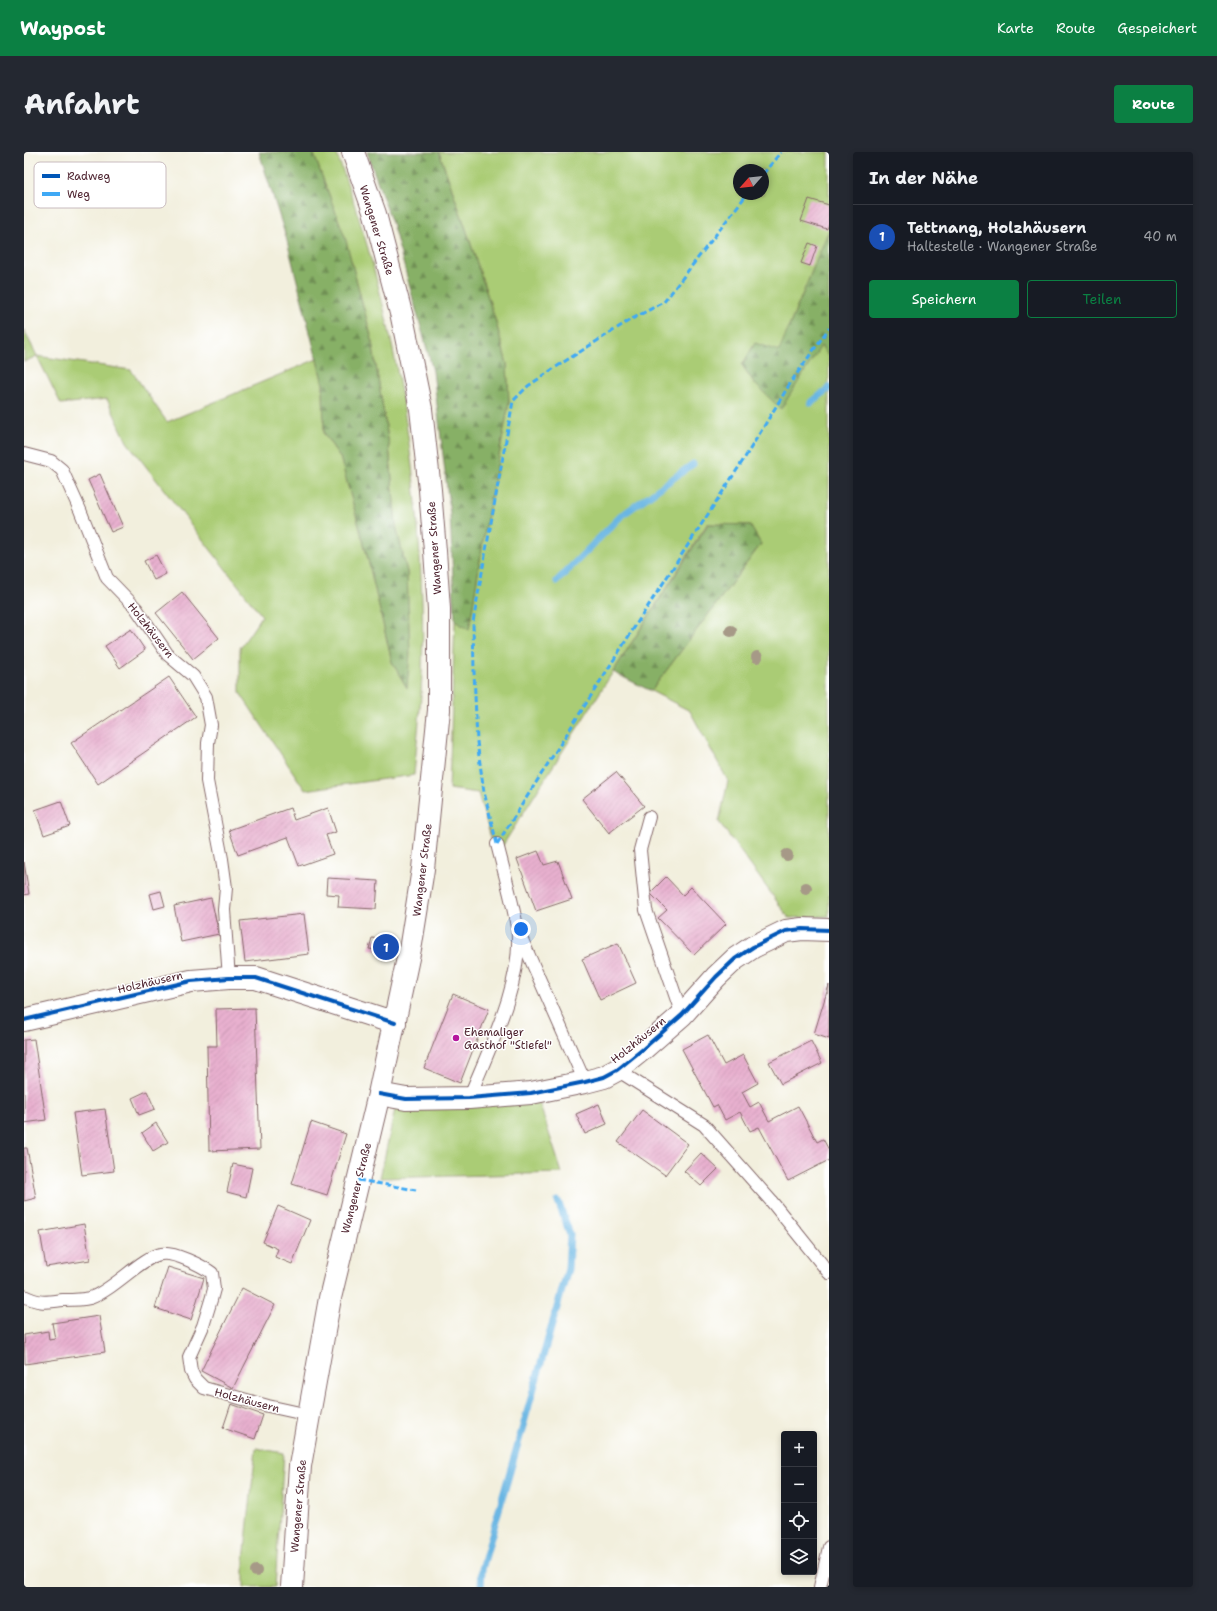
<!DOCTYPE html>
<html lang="de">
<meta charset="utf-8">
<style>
:root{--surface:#171b24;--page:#242831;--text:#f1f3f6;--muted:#9ea1a6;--line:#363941;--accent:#0b8043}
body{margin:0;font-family:"Shantell Sans",sans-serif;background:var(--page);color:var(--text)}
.controls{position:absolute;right:12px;bottom:12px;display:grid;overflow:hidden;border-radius:4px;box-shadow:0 2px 6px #0003}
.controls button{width:36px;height:36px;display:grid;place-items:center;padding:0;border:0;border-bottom:1px solid var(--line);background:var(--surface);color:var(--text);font:20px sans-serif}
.compass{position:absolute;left:709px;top:12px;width:36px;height:36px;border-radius:50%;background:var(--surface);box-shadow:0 2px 6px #0003;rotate:243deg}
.you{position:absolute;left:497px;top:777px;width:14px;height:14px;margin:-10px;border:3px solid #fff;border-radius:50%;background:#1a73e8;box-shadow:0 0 0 6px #1a73e833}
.badge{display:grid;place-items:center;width:26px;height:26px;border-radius:50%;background:var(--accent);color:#fff;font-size:13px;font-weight:700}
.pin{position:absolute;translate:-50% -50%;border:2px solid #fff;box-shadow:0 1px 4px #0006}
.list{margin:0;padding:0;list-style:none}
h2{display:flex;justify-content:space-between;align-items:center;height:52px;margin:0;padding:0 16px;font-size:17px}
h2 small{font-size:13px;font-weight:400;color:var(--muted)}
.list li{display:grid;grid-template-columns:26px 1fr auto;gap:12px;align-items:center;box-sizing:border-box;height:64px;padding:0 16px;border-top:1px solid var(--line)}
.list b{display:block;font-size:15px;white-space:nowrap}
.list p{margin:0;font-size:13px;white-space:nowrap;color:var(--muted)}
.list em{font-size:13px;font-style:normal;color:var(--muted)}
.actions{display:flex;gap:8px;padding:12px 16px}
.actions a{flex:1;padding:9px 0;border:1px solid var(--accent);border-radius:4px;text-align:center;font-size:14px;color:var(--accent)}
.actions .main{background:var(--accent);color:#fff}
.icon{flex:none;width:22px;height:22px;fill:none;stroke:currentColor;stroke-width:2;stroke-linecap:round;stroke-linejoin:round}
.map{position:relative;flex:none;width:805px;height:1435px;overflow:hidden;border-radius:4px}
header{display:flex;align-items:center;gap:24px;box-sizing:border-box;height:56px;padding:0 20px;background:var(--accent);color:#fff}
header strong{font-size:19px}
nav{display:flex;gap:22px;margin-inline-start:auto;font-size:14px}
.intro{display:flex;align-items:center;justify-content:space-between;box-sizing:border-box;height:96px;padding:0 24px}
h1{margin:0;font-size:28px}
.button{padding:10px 18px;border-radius:4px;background:var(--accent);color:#fff;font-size:14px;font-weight:700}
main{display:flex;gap:24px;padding:0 24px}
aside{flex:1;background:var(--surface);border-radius:4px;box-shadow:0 2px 6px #0003}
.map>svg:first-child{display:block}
.green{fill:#aacc75;stroke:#7a7650;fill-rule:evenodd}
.forest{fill:url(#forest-firs);stroke:#686848}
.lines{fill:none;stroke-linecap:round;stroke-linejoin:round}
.stream{stroke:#69b6e3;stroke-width:7}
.building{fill:url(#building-hatch)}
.service-casing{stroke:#856869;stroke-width:14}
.minor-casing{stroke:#856869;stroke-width:24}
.secondary-casing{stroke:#856869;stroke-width:24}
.service{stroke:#fff;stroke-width:12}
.minor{stroke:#fff;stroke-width:22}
.secondary{stroke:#fff;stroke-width:22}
.quiet{stroke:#3fa9f5;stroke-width:3;stroke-dasharray:6 3;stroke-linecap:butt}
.cycleway-casing{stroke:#fff;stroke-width:6}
.cycleway{stroke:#0057b8;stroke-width:4}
.tree{fill:#a69987}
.poi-dot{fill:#b5179e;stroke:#fff;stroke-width:1.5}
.labels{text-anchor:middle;stroke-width:3;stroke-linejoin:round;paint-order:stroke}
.street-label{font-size:11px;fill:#4a1f2b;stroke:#fff}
.poi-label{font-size:11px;fill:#4a1f2b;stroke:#fff;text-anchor:start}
.key{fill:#fff;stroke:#c9bcbf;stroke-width:1}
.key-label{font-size:11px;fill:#4a1f2b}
</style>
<header>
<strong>Waypost</strong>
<nav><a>Karte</a><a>Route</a><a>Gespeichert</a></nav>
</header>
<div class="intro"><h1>Anfahrt</h1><a class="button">Route</a></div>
<main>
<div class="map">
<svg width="805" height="1435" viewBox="0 0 805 1435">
<defs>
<pattern id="forest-firs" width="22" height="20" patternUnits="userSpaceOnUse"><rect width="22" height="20" fill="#87b066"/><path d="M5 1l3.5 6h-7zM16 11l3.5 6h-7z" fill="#708f54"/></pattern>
<pattern id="building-hatch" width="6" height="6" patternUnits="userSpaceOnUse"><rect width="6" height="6" fill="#e8b0cf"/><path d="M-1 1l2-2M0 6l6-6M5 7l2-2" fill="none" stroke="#c897b2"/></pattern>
</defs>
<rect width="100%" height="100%" fill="#fff"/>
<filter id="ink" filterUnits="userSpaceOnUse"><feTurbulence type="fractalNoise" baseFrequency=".025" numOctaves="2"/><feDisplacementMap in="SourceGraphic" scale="8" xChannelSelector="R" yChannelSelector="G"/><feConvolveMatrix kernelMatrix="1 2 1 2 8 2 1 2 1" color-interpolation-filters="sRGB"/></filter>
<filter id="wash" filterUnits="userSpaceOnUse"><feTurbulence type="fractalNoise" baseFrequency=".012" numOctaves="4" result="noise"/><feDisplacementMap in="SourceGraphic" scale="16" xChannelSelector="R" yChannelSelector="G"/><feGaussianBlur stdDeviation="0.9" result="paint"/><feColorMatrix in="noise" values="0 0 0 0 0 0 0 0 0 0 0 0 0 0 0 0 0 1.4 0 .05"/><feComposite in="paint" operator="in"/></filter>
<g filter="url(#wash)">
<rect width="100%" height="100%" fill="#f2efdd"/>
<g class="green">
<path d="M289,0H312C356,117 382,238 393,362C397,415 400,468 398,521C397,555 393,589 390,623L281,638L216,541V496L238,464L103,290L83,247L37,252L13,204L0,210V178L13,204L107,218L143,270L293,207L299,232L300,282L316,305L342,399L368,510L383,535V420L372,374L365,293L347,184L321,86Z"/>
<path d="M415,0H805V78L755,199L718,213L797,194L805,204V764L765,766L695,670L704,629L666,559L627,539L737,392L725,373L683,372L472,704L454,641L425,637L431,469L445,477L459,389L485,251L483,212L471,167L443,80ZM715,18H739V42H715Z"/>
<polygon points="375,939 512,941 538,1021 356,1026"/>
<polygon points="232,1296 260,1301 251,1435 220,1435 220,1408"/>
</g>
<g class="forest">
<polygon points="235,0 289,0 321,85 347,184 365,293 372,374 383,420 386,501 383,536 368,510 342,399 316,305 300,282 299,232 262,85"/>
<polygon points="343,0 415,0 443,80 471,167 483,212 485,251 459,389 445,478 431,469 426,362 409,219 369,74"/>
<polygon points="805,78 805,204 797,194 757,257 731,232 718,213 731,191 755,199"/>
<polygon points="684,372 726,373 737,392 627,539 589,520"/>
</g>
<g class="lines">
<g class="stream">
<polyline points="787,251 805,236"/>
<polyline points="533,429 597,364 669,312"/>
<polyline points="457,1435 458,1417 544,1117 546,1082 534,1049"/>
</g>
</g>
<g id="blocks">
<g class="building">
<polygon points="785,47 805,53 805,72 803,77 777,69"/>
<polygon points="785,91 793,94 786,114 777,111"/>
<polygon points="76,322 99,375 87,380 64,328"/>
<polygon points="132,403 142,422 130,428 120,409"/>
<polygon points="158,440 195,486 169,507 132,461"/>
<polygon points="107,477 121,498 96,516 81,494"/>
<polygon points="145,525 172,565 74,632 47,591"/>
<polygon points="592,620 620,654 585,681 558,647"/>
<polygon points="37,649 46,674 20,683 11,658"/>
<polygon points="266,656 270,668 304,656 312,680 302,683 309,702 275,714 264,685 214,703 205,678"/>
<polygon points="514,699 520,713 534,709 548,747 512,759 493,707"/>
<polygon points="0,710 5,742 0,743"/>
<polygon points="642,725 659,743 667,735 702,772 670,803 634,766 643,758 626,741"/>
<polygon points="303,726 354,729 352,757 314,755 315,743 302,742"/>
<polygon points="137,739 141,754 130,757 126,742"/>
<polygon points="187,746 195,782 157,790 150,754"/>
<polygon points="280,762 285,802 221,810 216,769"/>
<polygon points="348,786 355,787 353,798 345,797"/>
<polygon points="594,791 612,831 576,848 558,807"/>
<polygon points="805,833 805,887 790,882"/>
<polygon points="429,842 465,857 436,931 400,916"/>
<polygon points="231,856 236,997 185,999 183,894 193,894 192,857"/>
<polygon points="684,883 700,913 719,903 734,931 718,940 726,955 735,950 745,969 774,954 793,990 799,987 805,998 805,1008 764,1029 735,975 726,979 716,960 701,968 693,953 689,955 658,897"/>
<polygon points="10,887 22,968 0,971 0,888"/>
<polygon points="787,889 798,911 757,932 745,910"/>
<polygon points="123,939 131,957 115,963 108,946"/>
<polygon points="575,952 583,972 561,982 552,962"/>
<polygon points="81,957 90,1019 58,1023 49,961"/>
<polygon points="618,958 664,992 641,1023 594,990"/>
<polygon points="287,970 322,982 303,1043 268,1032"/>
<polygon points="132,971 144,990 129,999 118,981"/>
<polygon points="0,996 3,996 12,1046 0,1049"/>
<polygon points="677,1001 694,1017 677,1034 660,1019"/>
<polygon points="209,1012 228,1016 222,1045 203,1040"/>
<polygon points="254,1054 286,1068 268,1112 251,1105 254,1097 239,1090"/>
<polygon points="60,1072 66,1108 22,1115 16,1080"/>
<polygon points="144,1115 180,1126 167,1168 131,1156"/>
<polygon points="218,1136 251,1153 209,1236 177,1219"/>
<polygon points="75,1164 81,1200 1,1212 0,1183 24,1179 25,1188 31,1187 28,1171"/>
<polygon points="207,1252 239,1263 231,1287 199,1276"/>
</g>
</g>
</g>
<g filter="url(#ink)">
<use href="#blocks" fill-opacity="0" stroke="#856869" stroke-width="1"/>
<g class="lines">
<g class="service-casing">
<g id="service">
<polyline points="0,302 27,309 38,318 56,358 83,426 112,456 144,503 169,524 182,545 187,573 184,591 183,629 198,707 202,736 200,758 205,826"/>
<polyline points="625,665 616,698 622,758 658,863"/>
<polyline points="495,781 561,930"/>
<polyline points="593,918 680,973 748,1050 805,1121"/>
<path d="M445,946C464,899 501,826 493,775C488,747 480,720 473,692"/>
<path d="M0,1144C17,1152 21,1150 39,1148C47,1148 58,1148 66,1146C88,1139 119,1104 137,1102C150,1100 177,1113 188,1121L190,1137L187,1148L179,1174L165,1205L167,1219L171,1227L180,1236L244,1254L285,1263"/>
<polyline points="796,1435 805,1395"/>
</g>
</g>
<g class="minor-casing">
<g id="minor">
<polyline points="0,868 167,829 205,826 232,826 371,871"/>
<polyline points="355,942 382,947 445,946 507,941 561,930 580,925 593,918 619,897 658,863 692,825 711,807 729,795 762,779 778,777 805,778"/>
</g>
</g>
<g class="secondary-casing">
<polyline id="secondary" points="268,1435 276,1314 285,1263 306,1146 355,942 387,792 399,717 415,558 415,457 411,399 406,338 397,257 378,165 351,62 329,0"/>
</g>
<use href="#service" class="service"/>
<use href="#minor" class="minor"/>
<use href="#secondary" class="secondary"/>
<g class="quiet">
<polyline points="739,22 757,0"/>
<polyline points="473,692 460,640 453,590 450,519 449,470 489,249 504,234 532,215 606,168 640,150 723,42"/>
<polyline points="473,692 615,468 720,307 767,230 805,176"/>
<polyline points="334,1028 392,1038"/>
</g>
<g class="cycleway-casing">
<g id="cycleway">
<polyline points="0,868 167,829 205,826 232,826 371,871"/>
<polyline points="355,942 382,947 445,946 507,941 561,930 580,925 593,918 619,897 658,863 692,825 711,807 729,795 762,779 778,777 805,778"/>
</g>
</g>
<use href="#cycleway" class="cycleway"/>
</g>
<g class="tree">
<circle cx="707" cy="479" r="6"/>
<circle cx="733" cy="505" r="6"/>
<circle cx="763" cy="703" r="6"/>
<circle cx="782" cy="736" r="6"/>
<circle cx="232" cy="1419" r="6"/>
</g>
</g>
<circle class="poi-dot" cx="432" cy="886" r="4"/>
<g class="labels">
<g class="street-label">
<text transform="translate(353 78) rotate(73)" y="4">Wangener Straße</text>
<text transform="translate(410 396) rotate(-94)" y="4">Wangener Straße</text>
<text transform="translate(127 478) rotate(52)" y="4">Holzhäusern</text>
<text transform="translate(398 718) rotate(-83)" y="4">Wangener Straße</text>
<text transform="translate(126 830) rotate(-13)" y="4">Holzhäusern</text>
<text transform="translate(614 888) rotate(-39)" y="4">Holzhäusern</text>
<text transform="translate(332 1036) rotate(-76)" y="4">Wangener Straße</text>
<text transform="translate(223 1248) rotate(15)" y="4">Holzhäusern</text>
<text transform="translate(274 1354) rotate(-85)" y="4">Wangener Straße</text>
</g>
<g class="poi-label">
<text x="440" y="884">Ehemaliger<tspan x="440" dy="13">Gasthof "Stiefel"</tspan></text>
</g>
</g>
<rect x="10" y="10" width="132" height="46" rx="6" class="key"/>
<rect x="18" y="22" width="18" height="4" fill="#0057b8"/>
<rect x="18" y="40" width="18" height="4" fill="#3fa9f5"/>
<g class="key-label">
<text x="43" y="28">Radweg</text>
<text x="43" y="46">Weg</text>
</g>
</svg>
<div class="controls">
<button>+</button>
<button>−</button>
<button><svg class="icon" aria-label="locate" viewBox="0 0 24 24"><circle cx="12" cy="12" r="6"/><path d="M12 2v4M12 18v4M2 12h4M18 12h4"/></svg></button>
<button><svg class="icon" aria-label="layers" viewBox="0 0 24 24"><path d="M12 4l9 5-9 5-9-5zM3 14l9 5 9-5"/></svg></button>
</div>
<svg class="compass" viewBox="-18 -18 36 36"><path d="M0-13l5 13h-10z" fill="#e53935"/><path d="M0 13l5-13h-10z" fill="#9ea1a6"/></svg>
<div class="you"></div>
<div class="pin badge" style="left:362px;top:795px;background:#1a4fb4">1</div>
</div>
<aside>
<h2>In der Nähe<small></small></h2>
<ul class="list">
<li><span class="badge" style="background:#1a4fb4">1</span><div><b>Tettnang, Holzhäusern</b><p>Haltestelle · Wangener Straße</p></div><em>40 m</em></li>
</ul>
<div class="actions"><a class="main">Speichern</a><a>Teilen</a></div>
</aside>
</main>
